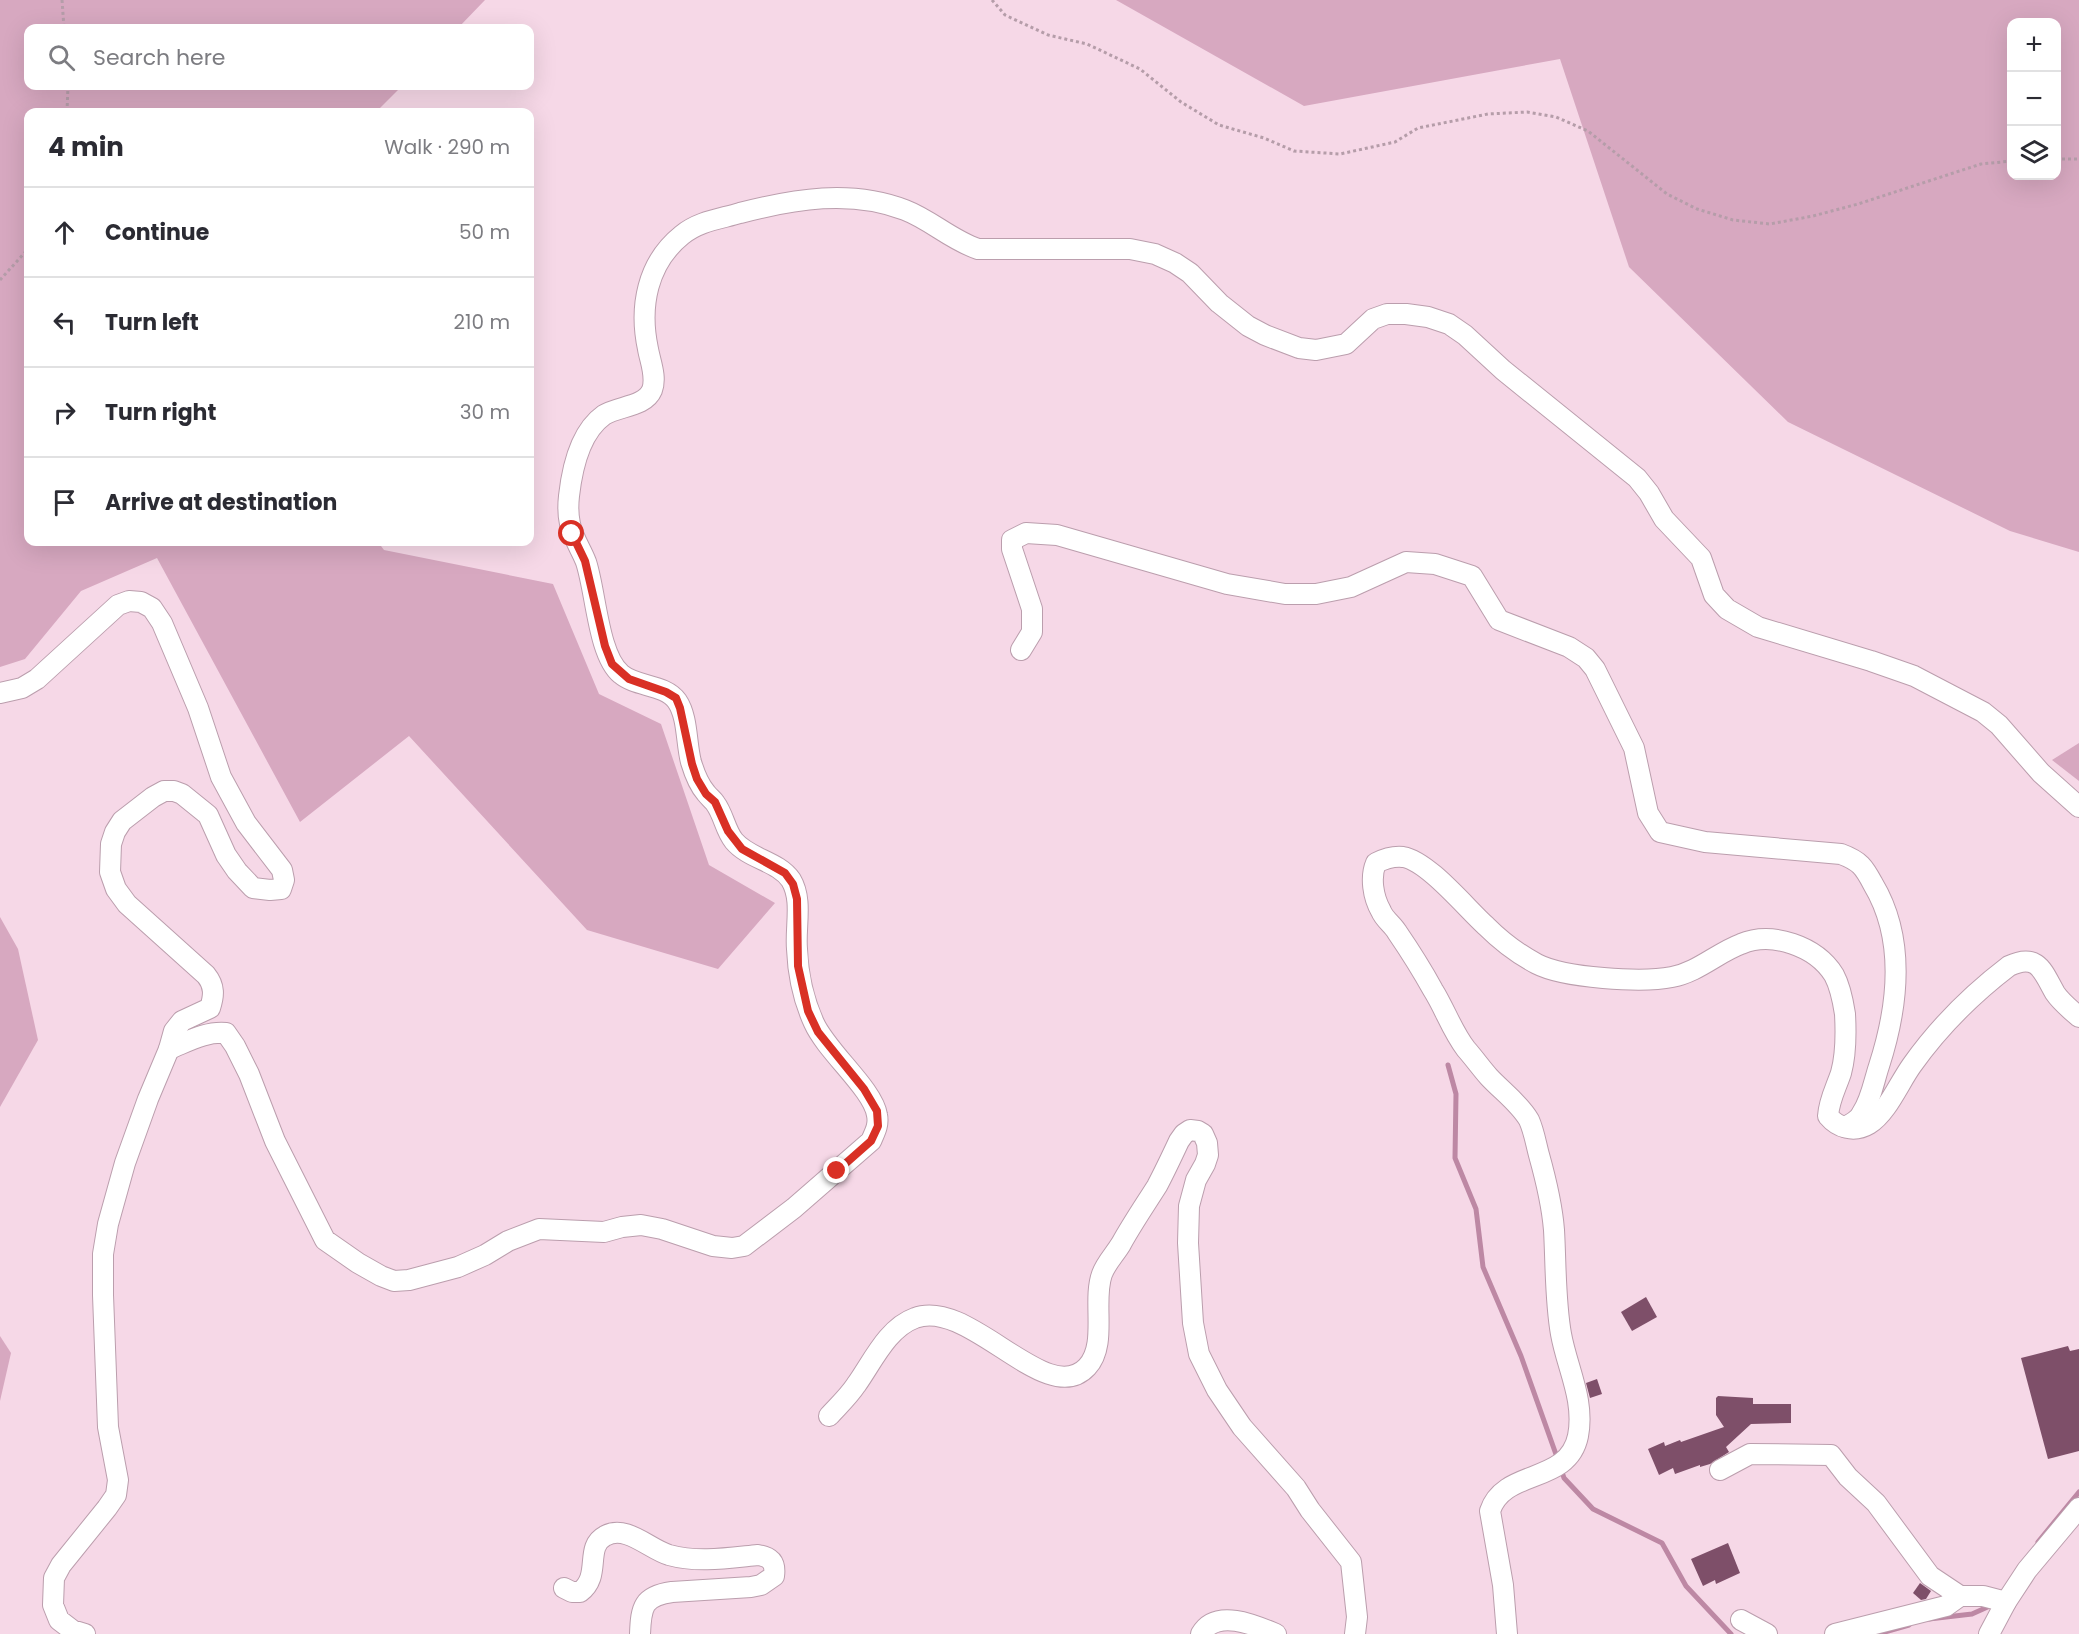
<!DOCTYPE html>
<meta charset="utf-8">
<style>
:root{--surface:#fff;--page:#f7f7f7;--text:#2b2b33;--muted:#7c7c81;--line:#e1e1e2}
body{margin:0;font-family:Poppins,sans-serif;background:var(--page);color:var(--text)}
.controls{position:absolute;right:18px;top:18px;display:grid;overflow:hidden;border-radius:12px;box-shadow:0 6px 24px #0002}
.controls button{width:54px;height:54px;display:grid;place-items:center;padding:0;border:0;border-bottom:2px solid var(--line);background:var(--surface);color:var(--text);font:30px sans-serif}
.stop{position:absolute;width:18px;height:18px;margin:-14px;border:4px solid #d93025;border-radius:50%;background:#fff}
.stop.end{background:#d93025;border-color:#fff;box-shadow:0 2px 6px #0008}
.list{margin:0;padding:0;list-style:none}
h2{display:flex;justify-content:space-between;align-items:center;height:78px;margin:0;padding:0 24px;font-size:26px}
h2 small{font-size:20px;font-weight:400;color:var(--muted)}
.list li{display:grid;grid-template-columns:39px 1fr auto;gap:18px;align-items:center;box-sizing:border-box;height:90px;padding:0 24px;border-top:2px solid var(--line)}
.list b{display:block;font-size:22px;white-space:nowrap}
.list em{font-size:20px;font-style:normal;color:var(--muted)}
.icon{flex:none;width:33px;height:33px;fill:none;stroke:currentColor;stroke-width:2;stroke-linecap:round;stroke-linejoin:round}
.map{position:relative;flex:none;width:2079px;height:1634px;overflow:hidden}
.search{position:absolute;background:var(--surface);box-shadow:0 6px 24px #0002;left:24px;top:24px;width:510px;height:66px;display:flex;align-items:center;gap:15px;box-sizing:border-box;padding:0 21px;border-radius:12px;color:var(--muted);font-size:22px}
.panel{position:absolute;background:var(--surface);box-shadow:0 6px 24px #0002;left:24px;top:108px;width:510px;height:438px;border-radius:12px}
.map>svg:first-child{display:block}
.green{fill:#d7a8c0;fill-rule:evenodd}
.lines{fill:none;stroke-linecap:round;stroke-linejoin:round}
.stream{stroke:#bd88a4;stroke-width:5}
.building{fill:#7e4f69}
.minor-casing{stroke:#bb9ead;stroke-width:22}
.path{stroke:#b59da9;stroke-width:3;stroke-dasharray:3 3;stroke-linecap:butt}
.minor{stroke:#fff;stroke-width:20}
.route{stroke:#d93025;stroke-width:8}
</style>
<div class="map">
<svg width="2079" height="1634" viewBox="0 0 2079 1634">
<rect width="100%" height="100%" fill="#f6d8e7"/>
<g class="green">
<polygon points="0,0 485,0 458,28 28,28 28,86 402,86 376,112 28,112 28,542 378,542 384,550 553,584 599,694 661,724 709,865 775,903 718,969 587,930 409,736 300,822 157,558 81,591 25,659 0,667"/>
<path d="M1116,0H2079V552L2010,531L1788,422L1629,267L1560,59L1304,106ZM2056,22V176H2012V22Z"/>
<polygon points="2079,743 2079,781 2052,760"/>
<polygon points="0,917 18,949 38,1040 0,1107"/>
<polygon points="0,1336 11,1353 0,1401"/>
</g>
<g class="lines">
<g class="stream">
<polyline points="1448,1065 1456,1094 1455,1158 1476,1209 1483,1267 1521,1356 1558,1460"/>
<polyline points="1561,1469 1564,1478 1593,1509 1662,1543 1686,1586 1731,1634"/>
<polyline points="2038,1542 2079,1492"/>
<polyline points="1929,1619 1972,1614 1992,1605"/>
<polyline points="1878,1634 1909,1625"/>
</g>
</g>
<g class="building">
<polygon points="1646,1297 1657,1317 1632,1331 1621,1312"/>
<polygon points="2068,1346 2070,1351 2079,1349 2079,1451 2048,1459 2021,1358"/>
<polygon points="1597,1379 1602,1394 1590,1398 1586,1383"/>
<polygon points="1718,1396 1753,1398 1753,1404 1791,1404 1791,1423 1751,1424 1726,1447 1729,1452 1710,1464 1700,1467 1700,1465 1675,1474 1673,1468 1659,1475 1648,1449 1664,1442 1665,1446 1680,1440 1681,1442 1724,1427 1716,1415 1716,1398"/>
<polygon points="1728,1543 1740,1573 1716,1584 1715,1580 1703,1586 1691,1559"/>
<polygon points="1920,1583 1931,1591 1926,1599 1921,1600 1913,1593"/>
</g>
<g class="lines">
<g class="minor-casing">
<g id="minor">
<path d="M1021,650L1032,632V609L1012,549V540L1026,533L1057,535L1227,584L1285,594H1316L1351,587L1406,562L1435,564L1472,576L1499,620L1569,647L1586,658L1595,669L1634,748L1648,813L1660,832L1705,842L1841,854C1860,861 1864,867 1873,884C1906,939 1898,1007 1879,1066C1874,1081 1871,1100 1862,1113C1859,1120 1851,1124 1845,1127"/>
<path d="M0,693L22,688L37,679L118,605L129,601L141,602L152,608L162,623L198,708L221,777L246,823L282,870L284,880L281,889L270,890L253,888L237,871L226,855L208,815L182,794L174,791H164L153,797L122,821L115,832L111,844L110,872L116,889L127,904L206,975C215,986 214,996 210,1008L182,1021L174,1031L169,1049L148,1099L125,1163L108,1224L103,1254V1295L108,1427L118,1480L116,1495L107,1508L61,1565L54,1578L53,1605L59,1620L72,1630L85,1634"/>
<path d="M169,1049C187,1042 206,1031 226,1033L235,1046L249,1074L275,1141L325,1240L358,1263L381,1276L394,1281L409,1280L458,1267L485,1255L508,1241L539,1229L604,1232L622,1227L641,1225L662,1229L713,1246L732,1248L744,1246L794,1208L871,1141C875,1132 879,1125 877,1115C873,1089 827,1052 814,1023C804,1001 798,974 797,949C795,927 803,900 791,880C778,861 749,859 734,841C725,830 724,815 715,803C713,800 709,797 706,793C699,785 694,772 691,762C686,743 688,717 677,701C665,684 636,687 621,674C598,655 596,592 586,562C581,549 573,538 570,524C568,515 568,505 569,496C572,469 580,432 604,415C618,406 645,407 652,390C657,377 650,361 648,349C639,307 647,263 682,235C699,221 720,219 740,213C794,199 851,189 905,210C931,220 951,240 978,249H1130L1155,254L1175,263L1190,273L1219,303L1248,326L1265,335L1299,348L1316,350L1346,344L1373,319L1387,314H1406L1428,317L1449,324L1465,335L1503,370L1637,478L1649,493L1664,519L1701,558L1714,595L1727,609L1758,627L1871,661L1914,676L1983,712L1999,725L2041,773L2079,807"/>
<path d="M829,1416C838,1406 848,1397 856,1385C872,1363 887,1328 915,1318C969,1297 1047,1410 1087,1367C1108,1345 1092,1301 1102,1274C1106,1263 1115,1254 1121,1244C1132,1224 1145,1205 1157,1186C1165,1171 1172,1156 1179,1141L1184,1134L1190,1130L1198,1131L1203,1134L1207,1143L1208,1155L1205,1164L1196,1180L1189,1206L1188,1243L1193,1323L1199,1354L1217,1390L1242,1427L1296,1488L1310,1510L1351,1562L1357,1617L1355,1634"/>
<polyline points="1720,1470 1750,1454 1831,1455 1848,1477 1876,1503 1930,1576 1960,1596 1983,1596 2006,1602"/>
<path d="M564,1588L572,1592H580C602,1576 584,1547 605,1536C626,1524 649,1549 669,1555C698,1563 728,1558 758,1555C770,1557 776,1562 774,1576L761,1585L751,1587L672,1592C643,1596 641,1607 640,1634"/>
<polyline points="1741,1620 1767,1634"/>
<path d="M1201,1634C1216,1608 1255,1625 1276,1634"/>
<path d="M1507,1634L1503,1585L1490,1511C1504,1468 1568,1485 1578,1436C1585,1400 1567,1368 1561,1334C1555,1300 1556,1265 1554,1230C1552,1205 1546,1180 1539,1155C1536,1144 1534,1131 1529,1120C1519,1103 1502,1091 1489,1077C1481,1068 1474,1058 1466,1049C1452,1031 1445,1009 1433,990C1422,970 1410,951 1397,932C1393,925 1384,919 1381,911C1373,897 1370,877 1376,863C1384,859 1394,856 1403,857C1428,861 1466,908 1486,926C1501,941 1518,954 1537,964C1564,978 1642,983 1672,977C1698,972 1717,953 1741,944C1772,931 1816,946 1834,975C1840,986 1843,1001 1845,1014C1846,1032 1846,1055 1841,1073C1836,1088 1829,1100 1828,1116C1838,1128 1854,1133 1869,1124C1887,1113 1899,1083 1912,1065C1939,1027 1971,995 2009,966C2038,952 2043,972 2055,993C2061,1002 2071,1010 2079,1017"/>
<polyline points="1835,1634 1946,1606 1960,1596"/>
<polyline points="1989,1634 2006,1602 2027,1570 2079,1508"/>
</g>
</g>
<g class="path">
<polyline points="62,0 64,28"/>
<polyline points="992,0 1005,15 1048,35 1087,44 1140,69 1181,102 1219,125 1264,138 1294,151 1340,154 1395,142 1418,128 1488,114 1527,112 1556,117 1588,131 1667,194 1697,209 1733,220 1770,224 1813,216 1858,204 1981,164 2012,161"/>
<polyline points="67,112 68,86"/>
<polyline points="2056,159 2079,159"/>
<polyline points="0,280 28,249"/>
</g>
<use href="#minor" class="minor"/>
</g>
<g class="lines">
<polyline class="route" points="572,534 585,561 605,646 612,664 629,679 666,692 676,698 680,708 692,764 697,779 706,794 715,802 728,831 742,849 785,873 793,884 797,899 798,966 808,1011 818,1032 864,1089 877,1111 878,1126 871,1141 837,1171"/>
</g>
</svg>
<div class="controls">
<button>+</button>
<button>−</button>
<button><svg class="icon" aria-label="layers" viewBox="0 0 24 24"><path d="M12 4l9 5-9 5-9-5zM3 14l9 5 9-5"/></svg></button>
</div>
<div class="stop" style="left:572px;top:534px"></div>
<div class="stop end" style="left:837px;top:1171px"></div>
<div class="search"><svg class="icon" aria-label="search" viewBox="0 0 24 24"><circle cx="10" cy="10" r="6"/><path d="M15 15l6 6"/></svg>Search here</div>
<section class="panel">
<h2>4 min<small>Walk · 290 m</small></h2>
<ul class="list">
<li><svg class="icon" aria-label="ahead" viewBox="0 0 24 24"><path d="M12 20V5M6 11l6-6 6 6"/></svg><div><b>Continue</b></div><em>50 m</em></li>
<li><svg class="icon" aria-label="left" viewBox="0 0 24 24"><path d="M17 20v-9H6M10 6l-5 5 5 5"/></svg><div><b>Turn left</b></div><em>210 m</em></li>
<li><svg class="icon" aria-label="right" viewBox="0 0 24 24"><path d="M7 20v-9h11M14 6l5 5-5 5"/></svg><div><b>Turn right</b></div><em>30 m</em></li>
<li><svg class="icon" aria-label="arrive" viewBox="0 0 24 24"><path d="M6 21V4h12l-3 4 3 4H6"/></svg><div><b>Arrive at destination</b></div></li>
</ul>
</section>
</div>
